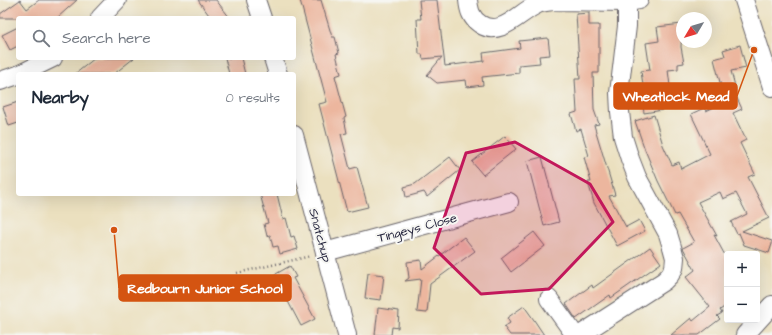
<!DOCTYPE html>
<meta charset="utf-8">
<style>
:root{--surface:#fff;--page:#f2f2f3;--text:#1f2937;--muted:#747a83;--line:#e0e1e3}
body{margin:0;font-family:"Architects Daughter",sans-serif;background:var(--page);color:var(--text)}
.controls{position:absolute;right:12px;bottom:12px;display:grid;overflow:hidden;border-radius:4px;box-shadow:0 4px 16px #0002}
.controls button{width:36px;height:36px;display:grid;place-items:center;padding:0;border:0;border-bottom:1px solid var(--line);background:var(--surface);color:var(--text);font:20px sans-serif}
.compass{position:absolute;left:676px;top:12px;width:36px;height:36px;border-radius:50%;background:var(--surface);box-shadow:0 4px 16px #0002;rotate:232deg}
.list{margin:0;padding:0;list-style:none}
h2{display:flex;justify-content:space-between;align-items:center;height:52px;margin:0;padding:0 16px;font-size:17px}
h2 small{font-size:13px;font-weight:400;color:var(--muted)}
.icon{flex:none;width:22px;height:22px;fill:none;stroke:currentColor;stroke-width:2;stroke-linecap:round;stroke-linejoin:round}
.map{position:relative;flex:none;width:772px;height:335px;overflow:hidden}
.search{position:absolute;background:var(--surface);box-shadow:0 4px 16px #0002;left:16px;top:16px;width:280px;height:44px;display:flex;align-items:center;gap:10px;box-sizing:border-box;padding:0 14px;border-radius:4px;color:var(--muted);font-size:15px}
.panel{position:absolute;background:var(--surface);box-shadow:0 4px 16px #0002;left:16px;top:72px;width:280px;height:124px;border-radius:4px}
.map>svg:first-child{display:block}
.building{fill:#ecb69e}
.lines{fill:none;stroke-linecap:round;stroke-linejoin:round}
.minor-casing{stroke:#686469;stroke-width:20}
.path{stroke:#686469;stroke-width:2.5;stroke-dasharray:1 3;stroke-linecap:butt}
.minor{stroke:#fff;stroke-width:18}
.marked{fill:#c2185b;fill-opacity:0.2;stroke:#c2185b;stroke-width:3;stroke-linejoin:round}
.labels{text-anchor:middle;stroke-width:4;stroke-linejoin:round;paint-order:stroke}
.street-label{font-size:13px;fill:#22223b;stroke:#f6f6f2}
.leader{fill:none;stroke:#d45411;stroke-width:1.5}
.callout-dot{fill:#d45411;stroke:#f6f6f2;stroke-width:1.5}
.callout{fill:#d45411;stroke:#d45411;stroke-width:1.5}
.callout-label{font-size:14px;text-anchor:middle;font-weight:bold;fill:#fff}
</style>
<div class="map">
<svg width="772" height="335" viewBox="0 0 772 335">
<rect width="100%" height="100%" fill="#f6f6f2"/>
<filter id="ink" filterUnits="userSpaceOnUse"><feTurbulence type="fractalNoise" baseFrequency=".025" numOctaves="2"/><feDisplacementMap in="SourceGraphic" scale="8" xChannelSelector="R" yChannelSelector="G"/><feConvolveMatrix kernelMatrix="1 2 1 2 8 2 1 2 1" color-interpolation-filters="sRGB"/></filter>
<filter id="wash" filterUnits="userSpaceOnUse"><feTurbulence type="fractalNoise" baseFrequency=".012" numOctaves="4" result="noise"/><feDisplacementMap in="SourceGraphic" scale="16" xChannelSelector="R" yChannelSelector="G"/><feGaussianBlur stdDeviation="0.9" result="paint"/><feColorMatrix in="noise" values="0 0 0 0 0 0 0 0 0 0 0 0 0 0 0 0 0 1.4 0 .05"/><feComposite in="paint" operator="in"/></filter>
<g filter="url(#wash)">
<rect width="100%" height="100%" fill="#ebe0bf"/>
<g id="blocks">
<g class="building">
<polygon points="20,0 27,9 39,0 77,0 57,18 0,18 0,14"/>
<polygon points="198,0 216,0 230,18 211,18"/>
<polygon points="300,0 321,0 332,37 335,37 339,53 336,54 341,74 335,76 346,117 344,118 347,133 341,134 350,169 357,167 368,207 347,212 319,104 327,102"/>
<polygon points="419,0 437,0 445,66 484,61 483,53 520,48 519,41 548,38 550,55 539,56 540,63 519,65 519,73 482,77 483,85 467,87 466,80 437,83 427,75 442,57 423,59 422,54 419,54 417,19 421,19"/>
<polygon points="589,13 589,25 599,25 599,73 593,73 594,110 599,124 594,125 615,195 609,196 626,227 639,220 645,231 617,246 594,203 588,182 591,182 584,157 589,156 581,129 576,131 571,114 577,112 575,79 580,79 576,14"/>
<polygon points="682,24 681,47 684,63 678,64 678,69 668,70 672,102 662,103 663,110 644,113 641,91 642,91 642,86 643,85 641,71 650,70 646,43 659,41 657,27"/>
<polygon points="18,27 18,46 10,50 2,35"/>
<polygon points="740,45 746,68 731,71 735,86 732,87 742,109 733,113 746,140 740,143 755,174 748,177 769,218 742,231 772,241 772,244 769,253 744,245 739,233 737,234 731,222 747,214 736,193 723,199 720,192 698,202 717,236 714,235 727,259 727,305 720,310 722,313 717,316 720,319 699,335 671,335 691,318 693,321 710,307 686,277 695,270 683,248 694,242 678,214 675,215 658,181 645,150 635,121 654,115 663,145 672,165 679,162 681,169 710,154 691,114 704,108 706,111 725,102 714,59 725,56 723,50"/>
<polygon points="95,58 134,58 114,74 75,74"/>
<polygon points="225,58 241,58 245,74 229,74"/>
<polygon points="18,102 18,123 9,126 3,107"/>
<polygon points="505,136 516,149 483,175 472,162"/>
<polygon points="450,157 460,170 427,197 424,192 406,197 404,187 415,184"/>
<polygon points="542,157 559,222 544,226 527,161"/>
<polygon points="260,194 277,194 283,219 286,218 291,237 294,236 298,249 280,254 278,246 273,247 270,235 267,236 264,224 268,223"/>
<polygon points="534,232 545,246 511,272 501,258"/>
<polygon points="464,237 475,251 430,284 427,313 417,312 421,279 405,281 409,278 407,262 421,260 422,269"/>
<polygon points="650,247 661,263 611,298 610,295 576,319 566,304 592,285 593,288"/>
<polygon points="290,266 296,277 293,278 315,319 301,326 274,275"/>
<polygon points="368,273 384,275 381,300 365,298"/>
<polygon points="524,306 534,320 544,335 510,335 504,327 510,323 507,318"/>
<polygon points="378,308 399,311 398,328 392,327 391,335 375,335"/>
</g>
</g>
</g>
<g filter="url(#ink)">
<use href="#blocks" fill-opacity="0" stroke="#686469" stroke-width="1"/>
<g class="lines">
<g class="minor-casing">
<g id="minor">
<polyline points="256,0 262,18"/>
<path d="M468,0C469,10 471,18 480,24C500,38 519,13 536,5C541,2 548,2 554,1L627,2L639,0"/>
<polyline points="744,0 772,87"/>
<polyline points="100,18 117,0"/>
<polyline points="273,58 278,74"/>
<polyline points="20,74 53,58"/>
<polyline points="0,81 18,75"/>
<polyline points="294,135 347,335"/>
<polyline points="325,252 509,202"/>
<polyline points="549,299 575,335"/>
<polyline points="580,335 664,281 670,275 674,268 675,258 672,247 668,234 637,177 630,159 623,137 620,112 619,93 627,26 627,2"/>
<polyline points="745,335 772,305"/>
</g>
</g>
<polyline class="path" points="237,273 311,256"/>
<use href="#minor" class="minor"/>
</g>
</g>
<path class="marked" d="M515,142L590,184L613,222L549,289L481,294L434,248L466,153Z"/>
<g class="labels">
<g class="street-label">
<text transform="translate(417 227) rotate(-15)" y="5">Tingeys Close</text>
<text transform="translate(321 235) rotate(75)" y="5">Snatchup</text>
</g>
</g>
<path class="leader" d="M754 50L737 96M114 230L119 288"/>
<g class="callout-dot">
<circle cx="754" cy="50" r="4"/>
<circle cx="114" cy="230" r="4"/>
</g>
<g class="callout">
<rect x="614" y="83" width="123" height="26" rx="4"/>
<rect x="119" y="275" width="172" height="26" rx="4"/>
</g>
<g class="callout-label">
<text x="676" y="101">Wheatlock Mead</text>
<text x="205" y="293">Redbourn Junior School</text>
</g>
</svg>
<div class="controls">
<button>+</button>
<button>−</button>
</div>
<svg class="compass" viewBox="-18 -18 36 36"><path d="M0-13l5 13h-10z" fill="#e53935"/><path d="M0 13l5-13h-10z" fill="#747a83"/></svg>
<div class="search"><svg class="icon" aria-label="search" viewBox="0 0 24 24"><circle cx="10" cy="10" r="6"/><path d="M15 15l6 6"/></svg>Search here</div>
<section class="panel">
<h2>Nearby<small>0 results</small></h2>
<ul class="list">
</ul>
</section>
</div>
